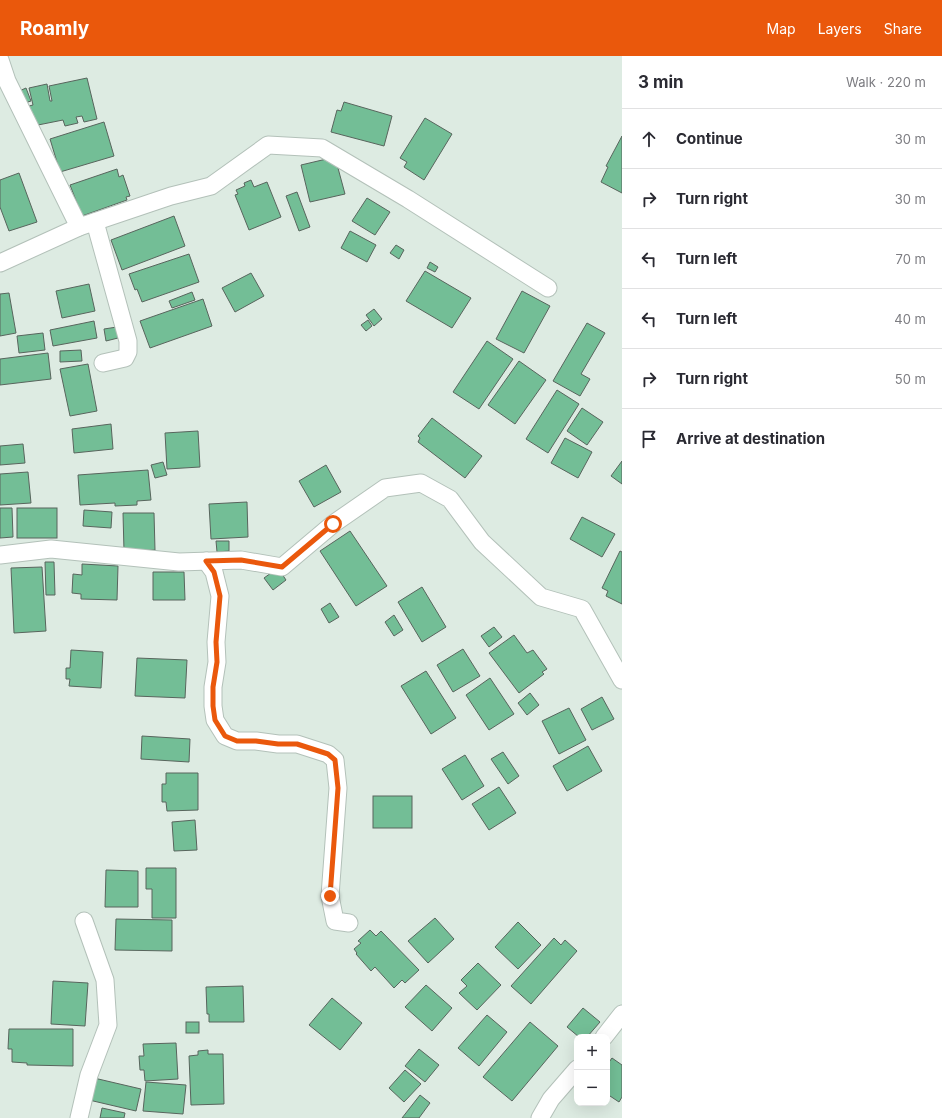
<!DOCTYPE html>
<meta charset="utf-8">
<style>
:root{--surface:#fff;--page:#f7f7f7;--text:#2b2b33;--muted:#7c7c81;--line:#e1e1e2;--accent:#ea580c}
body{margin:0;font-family:Inter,sans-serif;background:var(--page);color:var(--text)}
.controls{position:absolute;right:12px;bottom:12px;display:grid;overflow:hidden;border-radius:8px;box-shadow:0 4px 16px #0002}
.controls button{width:36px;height:36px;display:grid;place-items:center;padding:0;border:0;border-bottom:1px solid var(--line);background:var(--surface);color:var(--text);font:20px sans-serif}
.stop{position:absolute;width:12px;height:12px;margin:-9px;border:3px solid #ea580c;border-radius:50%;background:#fff}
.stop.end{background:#ea580c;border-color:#fff;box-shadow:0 1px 4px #0008}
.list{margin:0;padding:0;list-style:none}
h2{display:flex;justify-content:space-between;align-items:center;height:52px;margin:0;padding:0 16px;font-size:17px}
h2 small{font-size:13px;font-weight:400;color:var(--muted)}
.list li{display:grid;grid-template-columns:26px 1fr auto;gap:12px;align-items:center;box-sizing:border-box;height:60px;padding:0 16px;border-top:1px solid var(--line)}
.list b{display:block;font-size:15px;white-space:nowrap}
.list em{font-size:13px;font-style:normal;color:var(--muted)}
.icon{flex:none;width:22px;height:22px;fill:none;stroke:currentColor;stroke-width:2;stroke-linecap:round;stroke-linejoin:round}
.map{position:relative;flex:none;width:622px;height:1062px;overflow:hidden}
header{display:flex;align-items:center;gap:24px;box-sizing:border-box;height:56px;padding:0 20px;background:var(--accent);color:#fff}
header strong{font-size:19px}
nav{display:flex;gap:22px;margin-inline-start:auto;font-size:14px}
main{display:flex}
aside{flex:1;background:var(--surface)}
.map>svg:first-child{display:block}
.building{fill:#73be96;stroke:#58655d}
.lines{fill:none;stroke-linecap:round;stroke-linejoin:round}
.street-casing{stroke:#b3c1b9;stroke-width:19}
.street{stroke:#fff;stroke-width:17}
.route{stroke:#ea580c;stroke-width:5}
</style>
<header>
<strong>Roamly</strong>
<nav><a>Map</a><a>Layers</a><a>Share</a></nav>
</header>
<main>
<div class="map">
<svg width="622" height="1062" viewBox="0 0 622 1062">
<rect width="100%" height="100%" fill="#ddebe2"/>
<g class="building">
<polygon points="87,22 97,63 84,66 82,60 76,61 78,67 65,70 63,64 33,70 29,50 33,49 29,32 47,28 50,45 52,45 49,30"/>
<polygon points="26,32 31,45 22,48 17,36"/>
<polygon points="344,46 392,60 384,90 331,76 337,54 341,55"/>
<polygon points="425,62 452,78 424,124 404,111 407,106 400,102"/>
<polygon points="104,66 114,100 60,116 50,83"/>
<polygon points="622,80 622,137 601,126 608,111 606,110"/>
<polygon points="335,101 345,138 310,146 301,109"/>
<polygon points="117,113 119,121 123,119 130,140 126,141 127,144 82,160 70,129"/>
<polygon points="19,117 37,166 9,175 0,151 0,124"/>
<polygon points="251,124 254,131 267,126 281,161 249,174 235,139 238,138 236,134 245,130 244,127"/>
<polygon points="297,136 310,171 299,175 286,140"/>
<polygon points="367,142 390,156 375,179 352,165"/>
<polygon points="174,160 185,190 122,214 111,184"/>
<polygon points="350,175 376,189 367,206 341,192"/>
<polygon points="396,189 404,194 399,203 390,197"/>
<polygon points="189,198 199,226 142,246 137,233 135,234 129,218"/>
<polygon points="430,206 438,211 435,216 427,212"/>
<polygon points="425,215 471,242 452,272 406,245"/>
<polygon points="251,217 264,240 235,256 222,232"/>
<polygon points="89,228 95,255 62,262 56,235"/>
<polygon points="522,235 550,250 524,297 496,283"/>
<polygon points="192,236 195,244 172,252 169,245"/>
<polygon points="9,237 16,277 0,280 0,238"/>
<polygon points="203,243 212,270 150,292 140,265"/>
<polygon points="374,253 382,263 374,270 366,259"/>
<polygon points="368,264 372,270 366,275 361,269"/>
<polygon points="94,265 97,282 53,290 50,274"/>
<polygon points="587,267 605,277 581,318 590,323 580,340 553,325"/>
<polygon points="117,271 118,282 106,285 104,273"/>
<polygon points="43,277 45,294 19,297 17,280"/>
<polygon points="487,285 513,303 479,353 453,336"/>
<polygon points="81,294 82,305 60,306 60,295"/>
<polygon points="48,297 51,323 0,329 0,303"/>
<polygon points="519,305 546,324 515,368 488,349"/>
<polygon points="88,308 97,355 70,360 60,313"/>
<polygon points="557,334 579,348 548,397 526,383"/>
<polygon points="582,352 603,366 587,389 567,375"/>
<polygon points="432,362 482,400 465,422 418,386 420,382 418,380"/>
<polygon points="111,368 113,393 74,397 72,373"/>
<polygon points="198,375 200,411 167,413 165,377"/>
<polygon points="565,382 592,396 578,422 551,407"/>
<polygon points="23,388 25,407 0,409 0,390"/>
<polygon points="622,405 622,428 611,420"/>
<polygon points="163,406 167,419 155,422 151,409"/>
<polygon points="326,409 341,436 314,451 299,425"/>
<polygon points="148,414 151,444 137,445 137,449 115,450 115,447 80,449 78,419"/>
<polygon points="28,416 31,447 0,449 0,418"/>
<polygon points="247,446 248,481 211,483 209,448"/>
<polygon points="0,452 12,452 13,481 0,482"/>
<rect x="17" y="452" width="40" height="30"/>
<polygon points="84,454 112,456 111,472 83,470"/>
<polygon points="123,457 154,457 155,494 124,495"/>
<polygon points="582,461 615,478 602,501 570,483"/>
<polygon points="350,475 387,530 356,550 320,495"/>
<polygon points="216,485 229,485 229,495 217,496"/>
<polygon points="620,495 622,496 622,548 606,540 608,535 602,532"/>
<polygon points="45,506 54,506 55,539 46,539"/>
<polygon points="82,508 118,510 117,544 81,543 81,538 72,537 73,518 82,519"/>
<polygon points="42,511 46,575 14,577 11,512"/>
<polygon points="278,512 286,524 273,534 264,522"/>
<polygon points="153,516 184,516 185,544 153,544"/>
<polygon points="422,531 446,571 422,586 398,546"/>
<polygon points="330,547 339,561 329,567 321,553"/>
<polygon points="394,559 403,574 394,580 385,566"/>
<polygon points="494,571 502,581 489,591 481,580"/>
<polygon points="514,579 527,597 533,594 547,613 542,616 544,618 519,637 489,597"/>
<polygon points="463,593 480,620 453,636 437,609"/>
<polygon points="71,594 103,596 101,632 69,630 70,623 66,623 66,612 70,612"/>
<polygon points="137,602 187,604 185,642 135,640"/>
<polygon points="426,615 456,662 431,678 401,630"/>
<polygon points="490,622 514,658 489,674 466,639"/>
<polygon points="530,637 539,649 527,659 518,647"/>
<polygon points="602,641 614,663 592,674 581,653"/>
<polygon points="569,652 586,684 559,698 542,665"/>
<polygon points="142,680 190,683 189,706 141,703"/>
<polygon points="588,690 602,715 567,735 553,710"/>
<polygon points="503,696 519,720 508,728 491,703"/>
<polygon points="465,699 484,730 462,744 442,713"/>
<polygon points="166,717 198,717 198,754 167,755 166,746 162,746 162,728 166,728"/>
<polygon points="499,731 516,757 489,774 472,748"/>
<rect x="373" y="740" width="39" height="32"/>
<polygon points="195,764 197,794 174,795 172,766"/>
<polygon points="146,812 176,812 176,862 152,862 152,833 146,833"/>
<polygon points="106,814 138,815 138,851 105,851"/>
<polygon points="435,862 454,883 428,907 408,885"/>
<polygon points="116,863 172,864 172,895 115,894"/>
<polygon points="518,866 541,889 518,913 495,891"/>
<polygon points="370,874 376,880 381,875 419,914 405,927 402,924 394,932 375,911 371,915 356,898 357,897 354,893 361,887 358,885"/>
<polygon points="554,882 561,889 565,884 577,895 531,948 511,930"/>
<polygon points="478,907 501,929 477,954 459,937 467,930 461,924"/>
<polygon points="53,925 88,927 85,970 51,968"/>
<polygon points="426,929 452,952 432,975 405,951"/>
<polygon points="243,930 244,966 209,966 209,958 207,958 206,931"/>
<polygon points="332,942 362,967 340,994 309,969"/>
<polygon points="583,952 600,966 587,981 579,981 567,971"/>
<polygon points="487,959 507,976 479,1010 458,992"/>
<rect x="186" y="966" width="13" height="11"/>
<polygon points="530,966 558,990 512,1045 483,1021"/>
<polygon points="9,973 73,973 73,1010 27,1009 27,1007 12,1006 12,993 8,993"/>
<polygon points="176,987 178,1023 145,1025 144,1014 140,1014 139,1000 144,1000 143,988"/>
<polygon points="419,993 439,1009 425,1026 405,1010"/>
<polygon points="208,994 208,998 223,998 224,1048 191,1049 189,1000 198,999 198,995"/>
<polygon points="612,1002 622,1009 622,1041 619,1046 607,1038 607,1009"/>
<polygon points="405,1014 421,1028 404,1046 389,1032"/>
<polygon points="94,1022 141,1033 136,1055 89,1044"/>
<polygon points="146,1026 186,1029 183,1058 143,1055"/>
<polygon points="420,1039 430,1047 419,1062 402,1062"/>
<polygon points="102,1052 125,1057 124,1062 100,1062"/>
</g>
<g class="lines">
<g class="street-casing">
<g id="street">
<polyline points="0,4 7,25 79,171"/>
<polyline points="95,166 128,285 128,296 125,302 103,307"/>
<polyline points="0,207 79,171 171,140 211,130 268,89 322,92 408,143 548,232"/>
<polyline points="0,499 51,493 179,506 241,504 282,511 333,468 385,432 421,427 450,443 482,486 541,541 582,553 622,624"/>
<polyline points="206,505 214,516 220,540 216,586 217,606 213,631 213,650 215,664 225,680 237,685 256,685 278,688 297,688 328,698 335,704 338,732 330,840 335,865 349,867"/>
<polyline points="604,981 622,958"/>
<polyline points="79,1062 89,1019 108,969 105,924 84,865"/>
<polyline points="540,1062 551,1043 577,1013"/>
</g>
</g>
<use href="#street" class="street"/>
</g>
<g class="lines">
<polyline class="route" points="330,840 338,732 335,704 328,698 297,688 278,688 256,685 237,685 225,680 215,664 213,650 213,631 217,606 216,586 220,540 214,516 206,505 241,504 282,511 333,468"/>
</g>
</svg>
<div class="controls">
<button>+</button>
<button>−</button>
</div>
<div class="stop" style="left:333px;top:468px"></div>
<div class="stop end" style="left:330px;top:840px"></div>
</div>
<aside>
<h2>3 min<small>Walk · 220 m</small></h2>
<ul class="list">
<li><svg class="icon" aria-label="ahead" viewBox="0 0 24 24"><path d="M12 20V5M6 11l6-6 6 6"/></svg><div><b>Continue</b></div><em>30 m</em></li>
<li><svg class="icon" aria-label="right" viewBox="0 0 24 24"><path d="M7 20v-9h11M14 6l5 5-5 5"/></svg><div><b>Turn right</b></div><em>30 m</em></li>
<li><svg class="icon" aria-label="left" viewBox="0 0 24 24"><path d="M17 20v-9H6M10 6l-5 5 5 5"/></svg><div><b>Turn left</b></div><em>70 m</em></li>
<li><svg class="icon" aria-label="left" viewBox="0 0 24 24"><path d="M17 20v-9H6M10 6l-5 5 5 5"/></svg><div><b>Turn left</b></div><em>40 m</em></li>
<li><svg class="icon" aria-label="right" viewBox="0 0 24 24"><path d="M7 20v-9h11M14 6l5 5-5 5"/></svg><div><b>Turn right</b></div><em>50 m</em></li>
<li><svg class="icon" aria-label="arrive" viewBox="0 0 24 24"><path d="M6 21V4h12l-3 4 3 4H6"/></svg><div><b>Arrive at destination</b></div></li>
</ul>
</aside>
</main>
